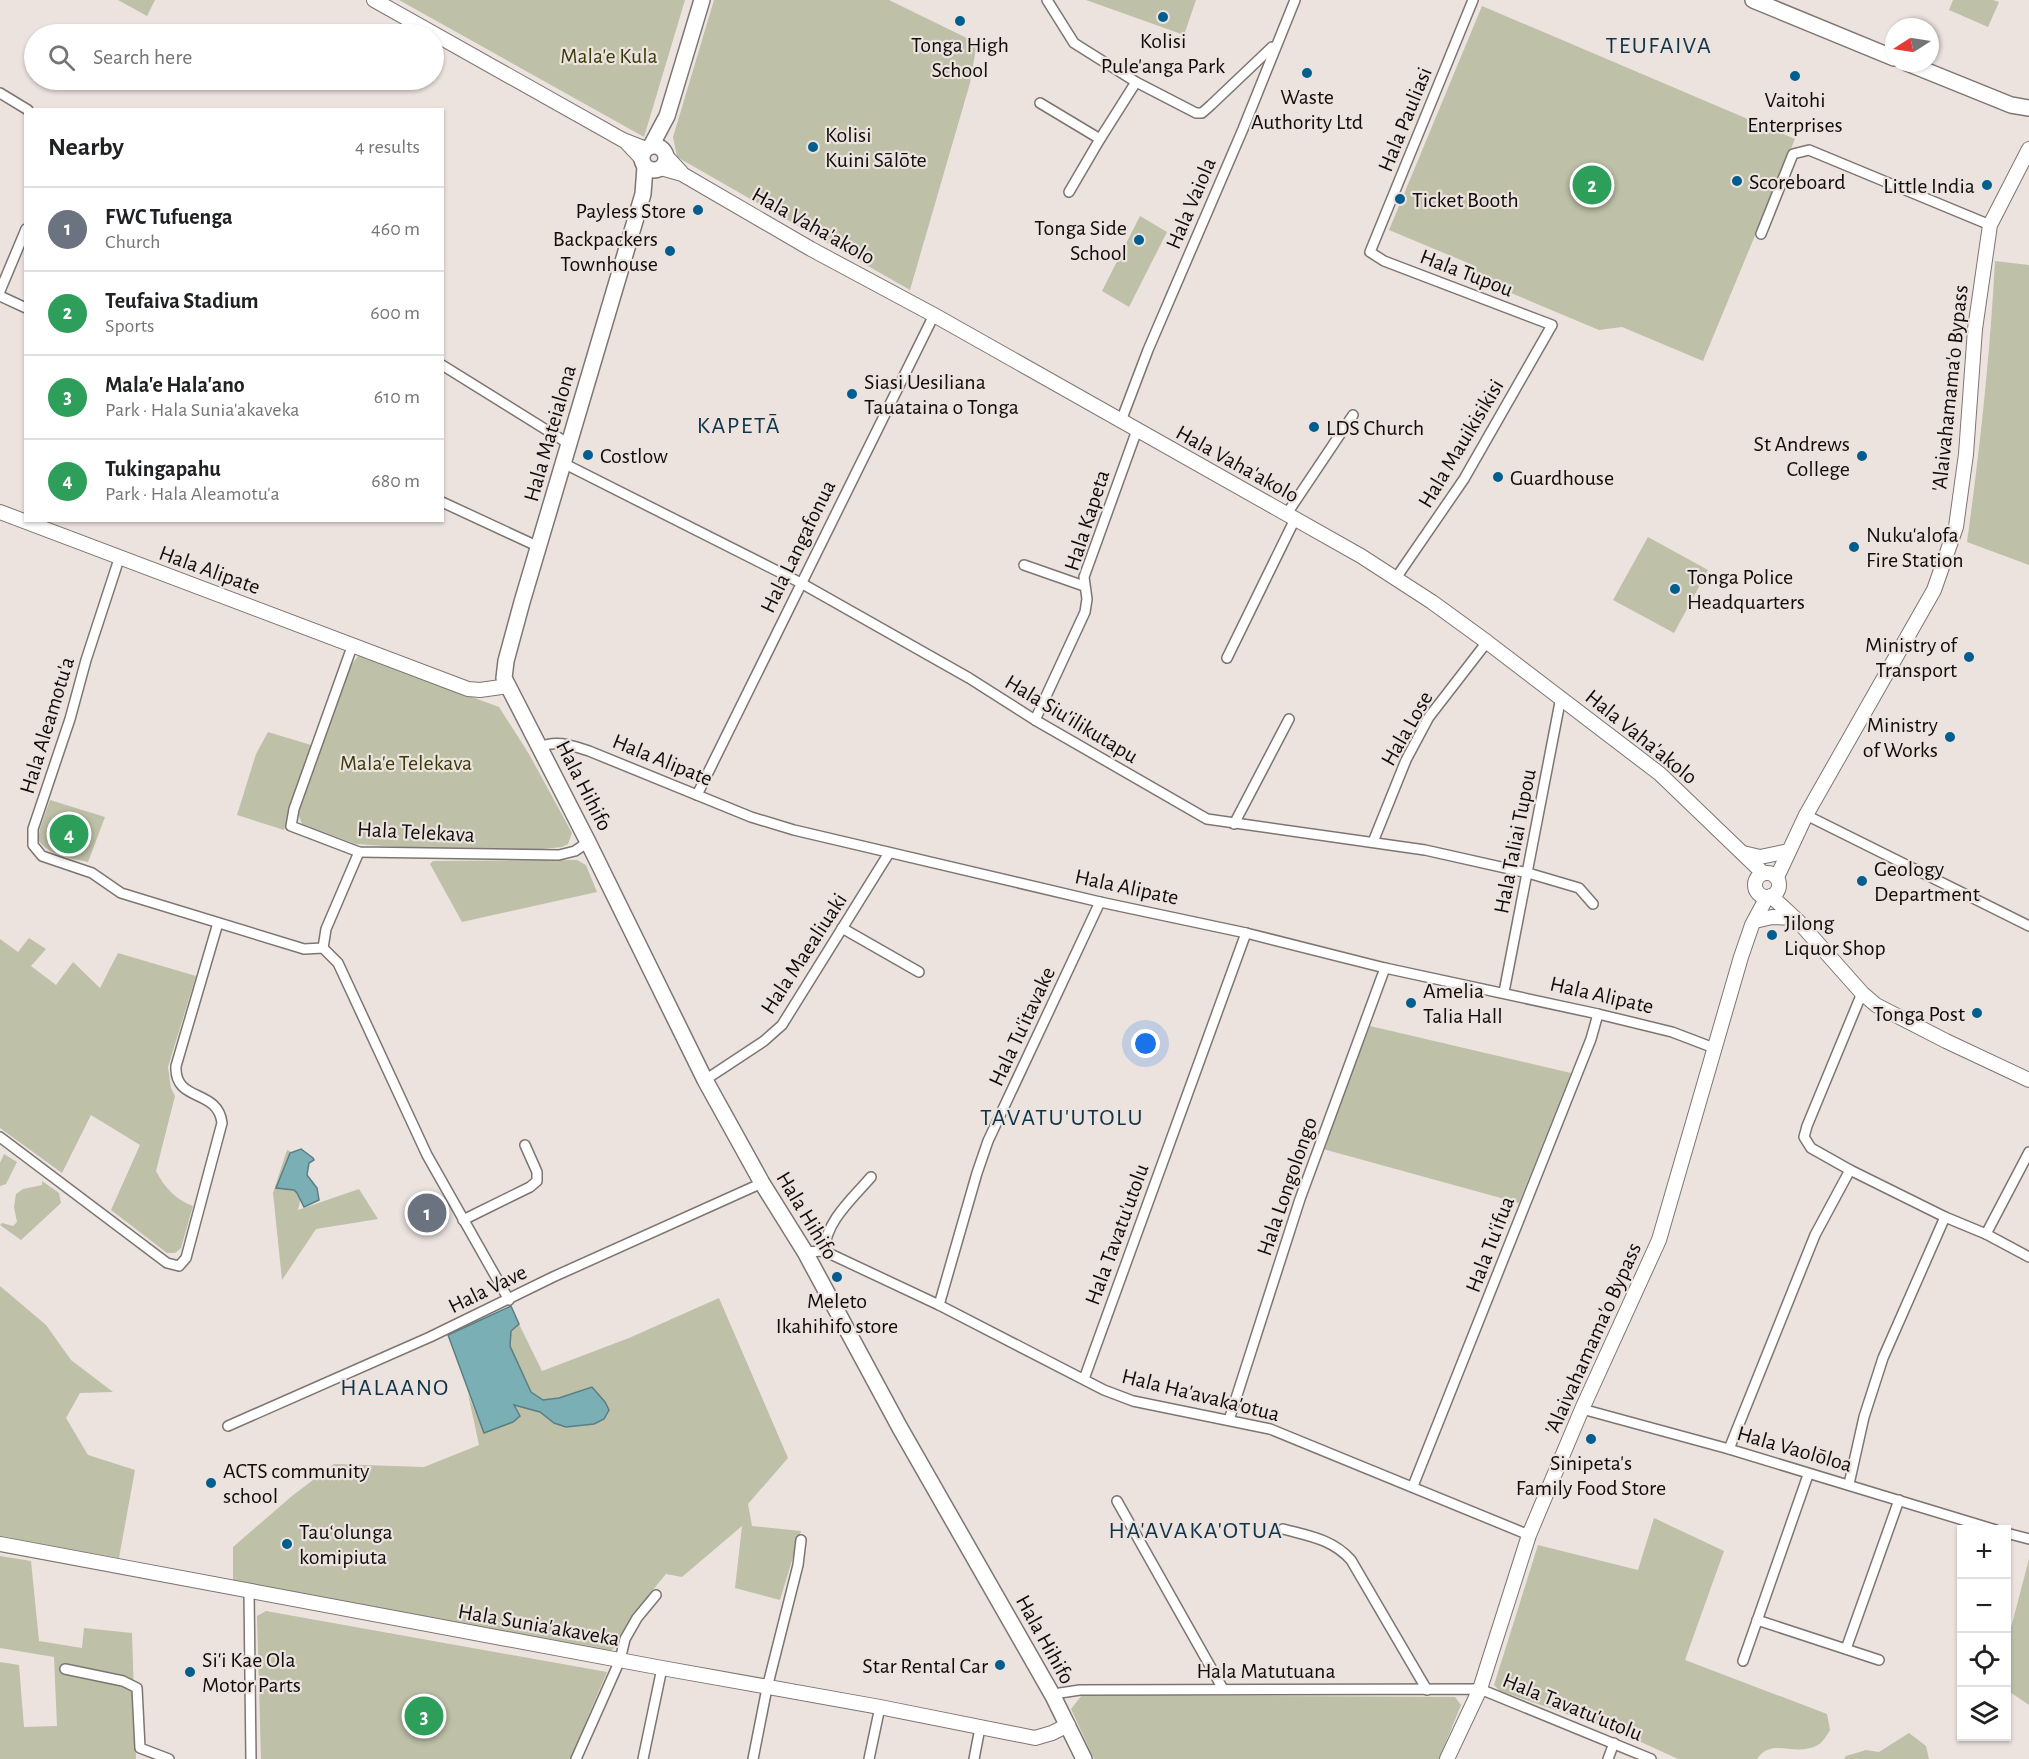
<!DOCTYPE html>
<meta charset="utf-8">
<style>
:root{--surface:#fff;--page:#f6f6f6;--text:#202124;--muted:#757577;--line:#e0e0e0;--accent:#0f766e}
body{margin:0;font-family:"Alegreya Sans",sans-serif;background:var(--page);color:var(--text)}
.controls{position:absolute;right:18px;bottom:18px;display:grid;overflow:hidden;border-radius:0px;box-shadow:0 2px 4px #0004}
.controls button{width:54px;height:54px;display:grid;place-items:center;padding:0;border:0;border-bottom:2px solid var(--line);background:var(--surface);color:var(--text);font:30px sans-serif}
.compass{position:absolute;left:1885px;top:18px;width:54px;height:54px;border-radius:50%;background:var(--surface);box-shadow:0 2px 4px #0004;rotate:258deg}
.you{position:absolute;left:1146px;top:1044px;width:21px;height:21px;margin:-15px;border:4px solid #fff;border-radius:50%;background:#1a73e8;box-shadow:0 0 0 9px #1a73e833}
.badge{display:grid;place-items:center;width:39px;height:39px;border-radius:50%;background:var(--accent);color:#fff;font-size:20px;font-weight:700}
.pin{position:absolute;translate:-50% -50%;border:3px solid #fff;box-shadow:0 2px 6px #0006}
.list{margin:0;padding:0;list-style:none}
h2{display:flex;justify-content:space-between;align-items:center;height:78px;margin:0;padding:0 24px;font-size:26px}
h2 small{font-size:20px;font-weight:400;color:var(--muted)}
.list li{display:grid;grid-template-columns:39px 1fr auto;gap:18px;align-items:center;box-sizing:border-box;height:84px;padding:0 24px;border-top:2px solid var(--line)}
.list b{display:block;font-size:22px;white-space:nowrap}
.list p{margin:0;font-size:20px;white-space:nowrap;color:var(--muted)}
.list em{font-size:20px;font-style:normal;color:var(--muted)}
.icon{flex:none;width:33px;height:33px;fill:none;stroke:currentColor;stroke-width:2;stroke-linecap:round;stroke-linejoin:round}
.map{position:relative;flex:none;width:2029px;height:1759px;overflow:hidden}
.search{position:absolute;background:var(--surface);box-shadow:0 2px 4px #0004;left:24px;top:24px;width:420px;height:66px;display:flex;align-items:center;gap:15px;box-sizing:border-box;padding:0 21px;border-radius:33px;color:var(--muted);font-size:22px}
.panel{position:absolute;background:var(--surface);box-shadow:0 2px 4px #0004;left:24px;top:108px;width:420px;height:414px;border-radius:0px}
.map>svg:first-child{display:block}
.green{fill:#bec0a7}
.water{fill:#7bafb6;stroke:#5b7e83;stroke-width:1.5}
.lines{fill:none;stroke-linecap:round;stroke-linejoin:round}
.street-casing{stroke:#7d7572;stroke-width:12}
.secondary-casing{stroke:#7d7572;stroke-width:16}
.primary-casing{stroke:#7d7572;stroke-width:18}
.street{stroke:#fff;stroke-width:9}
.secondary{stroke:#fff;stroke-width:14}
.primary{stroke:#fff;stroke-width:15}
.poi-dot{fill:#005e8e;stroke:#ece3df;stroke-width:2}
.labels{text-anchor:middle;stroke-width:4.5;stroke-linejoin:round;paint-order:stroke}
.poi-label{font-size:22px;fill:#0f0c0b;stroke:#ece3df;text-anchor:start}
.park-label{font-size:22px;fill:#393a08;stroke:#ece3df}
.street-label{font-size:22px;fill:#0f0c0b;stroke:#ece3df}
.neighbourhood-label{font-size:24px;letter-spacing:1.5px;fill:#0e344c;stroke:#ece3df}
</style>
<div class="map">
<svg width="2029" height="1759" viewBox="0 0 2029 1759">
<rect width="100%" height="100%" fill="#ece3df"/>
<g class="green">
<polygon points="118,0 155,0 147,16"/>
<polygon points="399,0 685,0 644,137"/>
<polygon points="714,0 889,0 977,43 970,83 910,290 677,157 673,137"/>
<polygon points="1086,0 1196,0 1184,35"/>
<polygon points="1953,0 1993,0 1999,2 1988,27 1949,10"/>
<polygon points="1482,6 1795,139 1703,361 1622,327 1599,330 1480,280 1475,266 1389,230"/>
<polygon points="1140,216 1167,232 1129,307 1102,291"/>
<path d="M1995,261L2029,265V565L1967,542C1980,449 1990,355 1995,261Z"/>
<polygon points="1648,537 1708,570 1674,633 1613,600"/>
<polygon points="359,655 499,707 529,754 572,833 568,844 562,847 532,850 415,848 356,844 302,824 298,813 320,748 351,665"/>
<polygon points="268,732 311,745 284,830 237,815 256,754"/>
<path d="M50,800L105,817L88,862C70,858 50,856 38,840L40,828Z"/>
<polygon points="577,860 586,865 597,892 462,922 430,864 433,861"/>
<path d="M29,938L46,949L31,966L56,985L73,962L100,988L118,953L196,976L168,1067L171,1088L175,1096L156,1171C164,1187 176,1200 193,1206L181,1248L175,1253H167L111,1210L140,1145L91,1115L62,1173L0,1128V939L18,952Z"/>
<polygon points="1370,1026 1571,1073 1519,1203 1323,1149"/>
<polygon points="287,1150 309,1160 298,1210 359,1189 378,1219 316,1229 282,1280 273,1193"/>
<polygon points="4,1154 17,1162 6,1184 0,1186 0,1163"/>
<polygon points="42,1181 59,1193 61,1203 21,1240 0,1225 2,1223 13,1226 17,1222 14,1207 16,1194 23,1189 42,1185"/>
<polygon points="0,1286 46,1325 71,1360 113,1392 80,1393 66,1418 88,1455 135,1470 119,1558 0,1538"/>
<polygon points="719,1298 788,1458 748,1504 752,1526 801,1531 780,1600 735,1588 742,1526 682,1577 666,1574 638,1608 617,1646 610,1651 409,1617 233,1583 233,1547 292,1496 334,1464 424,1467 479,1445 468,1394 484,1433 513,1422 520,1416 513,1405 540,1412 554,1423 599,1395 592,1387 559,1398 543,1400 531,1392 510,1346 511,1331 519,1324 542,1371 629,1338"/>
<path d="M1654,1518L1724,1551L1685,1660L1827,1714L1830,1730C1827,1735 1823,1742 1818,1745C1794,1758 1772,1736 1757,1759H1678L1619,1732L1500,1691L1494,1685L1538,1545L1638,1570Z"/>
<polygon points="0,1556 31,1561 39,1641 82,1648 84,1628 132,1633 136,1759 0,1759 0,1662 19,1665 24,1727 57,1726 54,1657 0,1648"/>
<polygon points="2029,1559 2029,1705 2007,1690 2007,1643"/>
<polygon points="266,1611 607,1672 570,1759 261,1759 257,1616"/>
<polygon points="1082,1695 1455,1697 1461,1705 1439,1759 1094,1759 1071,1709"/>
<polygon points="1909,1733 1926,1746 1929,1759 1844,1759 1846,1756 1866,1750 1879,1752"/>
</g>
<g class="water">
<polygon points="301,1149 313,1158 314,1160 309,1163 307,1175 317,1188 319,1200 304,1207 297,1193 294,1190 276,1188 290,1153"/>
<polygon points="511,1306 519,1324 511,1331 510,1346 531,1392 543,1400 559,1398 592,1387 605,1402 609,1410 604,1419 594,1424 566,1427 554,1423 540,1412 514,1405 520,1416 513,1422 484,1433 448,1335"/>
</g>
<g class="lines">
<g class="street-casing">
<g id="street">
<polyline points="1047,0 1074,43 1136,82 1196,113 1202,113 1211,105 1272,47"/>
<polyline points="0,93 28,110"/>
<polyline points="1040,103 1100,139"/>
<polyline points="1069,192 1100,139 1136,82"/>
<polyline points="1761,234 1793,154 1809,150 1990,225"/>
<polyline points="0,291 26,229"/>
<polyline points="0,296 26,308"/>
<polyline points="442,365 569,444"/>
<polyline points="1121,421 1148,350 1243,129 1295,0"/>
<polyline points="563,463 801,583 969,678 1035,720 1207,819 1425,850 1528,873 1579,888 1593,904"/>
<polyline points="442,502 539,547"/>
<polyline points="1286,515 1353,415"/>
<polyline points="119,559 86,660 70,719 33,829 33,845 42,856 92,873 121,893 304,949 323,948"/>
<polyline points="1024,565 1084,586"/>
<polyline points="1396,578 1464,479 1552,325 1384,261 1370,252 1473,0"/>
<polyline points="353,644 294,809 291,826 359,852 559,855 575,851 588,842"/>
<polyline points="1227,658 1295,519"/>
<polyline points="1035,720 1085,612 1087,599 1084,577 1137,430"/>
<path d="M540,747C557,739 573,746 589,751L751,817L794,830L1100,902L1246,933L1385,968L1598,1014L1672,1032L1714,1048"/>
<polyline points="697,795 934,315"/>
<polyline points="1806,815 2029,926"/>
<polyline points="1234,824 1289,719"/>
<polyline points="1373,842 1406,760 1429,717 1487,642"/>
<polyline points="359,852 326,929 323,948 338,963 427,1155 509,1300"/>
<polyline points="842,928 919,972"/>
<polyline points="1504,992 1561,697"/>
<polyline points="705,1080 764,1041 782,1025 889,853"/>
<path d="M0,1137L167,1263L179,1266L186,1258L222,1123C218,1088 174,1103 176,1066L218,923"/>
<polyline points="1850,1170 1811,1148 1804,1137 1807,1126 1862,993"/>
<polyline points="463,1220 530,1187 537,1181 537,1172 525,1145"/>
<polyline points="1986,1234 2029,1152"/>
<path d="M824,1251C826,1221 852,1199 871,1177"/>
<polyline points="805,1252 824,1251 939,1305 1104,1390 1133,1401 1270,1429 1529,1535"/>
<polyline points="939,1305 977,1173 988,1141 1100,902"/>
<polyline points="1084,1379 1246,933"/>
<polyline points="1582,1409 1729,1449 1996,1530"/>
<polyline points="1229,1420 1300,1199 1385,968"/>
<polyline points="228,1426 430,1337 553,1277 762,1183"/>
<polyline points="1729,1449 1815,1235 1850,1170 1945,1217"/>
<polyline points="1849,1484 1864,1417 1883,1358 1945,1217 1986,1234 2029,1257"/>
<polyline points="1413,1486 1591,1039 1598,1014"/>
<polyline points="1117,1501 1223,1689"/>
<path d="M1283,1529C1309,1536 1332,1539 1351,1560L1427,1690"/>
<polyline points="2006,1533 2029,1539"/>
<polyline points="249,1592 251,1759"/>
<polyline points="1757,1620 1879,1660"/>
<polyline points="1846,1649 1899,1500"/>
<polyline points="1743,1661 1808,1475"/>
<polyline points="65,1669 123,1681 137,1688 140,1748 169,1759"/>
<polyline points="1053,1696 1060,1693 1080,1690 1480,1689 1651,1759"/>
<polyline points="576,1759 620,1660 625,1639 637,1618 656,1595"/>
<polyline points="643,1759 662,1668"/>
<polyline points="753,1759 767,1688 798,1565 801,1540"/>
<polyline points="869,1759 880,1707"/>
<polyline points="974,1759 980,1728"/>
<polyline points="1608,1759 1614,1743"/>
</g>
</g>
<g class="secondary-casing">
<g id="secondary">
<polyline points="374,0 623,140 646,149"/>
<polyline points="627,143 642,159"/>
<polyline points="666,156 681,172"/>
<polyline points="661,168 682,174 811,249 934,315 1361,556 1432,602 1487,642 1660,774 1763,873"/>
<polyline points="0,512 468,689 480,690 508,686"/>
<polyline points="1743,853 1760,857 1784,852"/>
<circle cx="1767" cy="885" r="12"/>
<polyline points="1777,877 1806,815 1934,590 1956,527 1966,454 1975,329 1990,225 2029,149"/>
<polyline points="1771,896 1798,921 1862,993 1876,1005 1946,1041 2029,1080"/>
<polyline points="1755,921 1772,917 1794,918"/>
<polyline points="0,1544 662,1668 880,1707 1035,1738 1052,1733 1068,1725"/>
<polyline points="1447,1759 1480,1689 1529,1535 1582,1409 1659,1240 1741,957 1752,925 1767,897"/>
</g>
</g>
<g class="primary-casing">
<g id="primary">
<polyline points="1753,0 1894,58"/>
<polyline points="1907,63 2011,105 2029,108"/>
<polyline points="651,146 667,116 702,0"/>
<circle cx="654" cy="158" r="12"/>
<polyline points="645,167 643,194 522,602 506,661 504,678 588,842 705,1080 762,1183 805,1252 900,1428 1053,1696 1084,1759"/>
</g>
</g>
<use href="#street" class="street"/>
<use href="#secondary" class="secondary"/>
<use href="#primary" class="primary"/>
</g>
<g class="poi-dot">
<circle cx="1163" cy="17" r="6"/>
<circle cx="960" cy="21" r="6"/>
<circle cx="1307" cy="73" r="6"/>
<circle cx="1795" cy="76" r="6"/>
<circle cx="813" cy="147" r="6"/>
<circle cx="1737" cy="181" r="6"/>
<circle cx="1987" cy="185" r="6"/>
<circle cx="1400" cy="199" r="6"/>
<circle cx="698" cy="210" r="6"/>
<circle cx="1139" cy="240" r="6"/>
<circle cx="670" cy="251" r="6"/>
<circle cx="852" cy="394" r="6"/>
<circle cx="1314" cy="427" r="6"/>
<circle cx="588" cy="455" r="6"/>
<circle cx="1862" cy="456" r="6"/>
<circle cx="1498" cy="477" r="6"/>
<circle cx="1854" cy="547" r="6"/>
<circle cx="1675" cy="589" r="6"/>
<circle cx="1969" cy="657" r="6"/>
<circle cx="1950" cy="737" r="6"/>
<circle cx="1862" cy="881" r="6"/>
<circle cx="1772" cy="935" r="6"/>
<circle cx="1411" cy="1003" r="6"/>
<circle cx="1977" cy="1013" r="6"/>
<circle cx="837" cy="1277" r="6"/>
<circle cx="1591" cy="1439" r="6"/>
<circle cx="211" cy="1483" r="6"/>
<circle cx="287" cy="1544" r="6"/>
<circle cx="1000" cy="1665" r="6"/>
<circle cx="190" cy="1672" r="6"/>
</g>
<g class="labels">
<g class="poi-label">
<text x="1163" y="48" text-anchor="middle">Kolisi<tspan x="1163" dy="25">Pule'anga Park</tspan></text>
<text x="960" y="52" text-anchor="middle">Tonga High<tspan x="960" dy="25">School</tspan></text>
<text x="1307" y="104" text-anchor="middle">Waste<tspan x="1307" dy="25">Authority Ltd</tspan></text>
<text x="1795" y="107" text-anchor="middle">Vaitohi<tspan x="1795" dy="25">Enterprises</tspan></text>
<text x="825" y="142">Kolisi<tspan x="825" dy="25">Kuini Sālōte</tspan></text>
<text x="1749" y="189">Scoreboard</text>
<text x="1975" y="193" text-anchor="end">Little India</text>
<text x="1412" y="207">Ticket Booth</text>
<text x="686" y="218" text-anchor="end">Payless Store</text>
<text x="1127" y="235" text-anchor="end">Tonga Side<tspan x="1127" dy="25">School</tspan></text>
<text x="658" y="246" text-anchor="end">Backpackers<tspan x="658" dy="25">Townhouse</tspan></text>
<text x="864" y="389">Siasi Uesiliana<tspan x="864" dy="25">Tauataina o Tonga</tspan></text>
<text x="1326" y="435">LDS Church</text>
<text x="1850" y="451" text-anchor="end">St Andrews<tspan x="1850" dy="25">College</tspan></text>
<text x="600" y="463">Costlow</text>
<text x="1510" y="485">Guardhouse</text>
<text x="1866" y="542">Nuku'alofa<tspan x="1866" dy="25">Fire Station</tspan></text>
<text x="1687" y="584">Tonga Police<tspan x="1687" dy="25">Headquarters</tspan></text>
<text x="1957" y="652" text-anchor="end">Ministry of<tspan x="1957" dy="25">Transport</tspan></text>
<text x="1938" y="732" text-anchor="end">Ministry<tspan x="1938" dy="25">of Works</tspan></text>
<text x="1874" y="876">Geology<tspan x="1874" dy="25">Department</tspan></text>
<text x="1784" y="930">Jilong<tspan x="1784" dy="25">Liquor Shop</tspan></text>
<text x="1423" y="998">Amelia<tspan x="1423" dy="25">Talia Hall</tspan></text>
<text x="1965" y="1021" text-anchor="end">Tonga Post</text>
<text x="837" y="1308" text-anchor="middle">Meleto<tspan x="837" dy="25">Ikahihifo store</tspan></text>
<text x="1591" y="1470" text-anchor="middle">Sinipeta's<tspan x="1591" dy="25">Family Food Store</tspan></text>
<text x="223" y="1478">ACTS community<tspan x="223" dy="25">school</tspan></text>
<text x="299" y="1539">Tauʻolunga<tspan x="299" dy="25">komipiuta</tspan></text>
<text x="202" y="1667">Si'i Kae Ola<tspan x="202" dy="25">Motor Parts</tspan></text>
<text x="988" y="1673" text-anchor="end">Star Rental Car</text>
</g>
<g class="park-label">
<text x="609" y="63">Mala'e Kula</text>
<text x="406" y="770">Mala'e Telekava</text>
</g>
<g class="street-label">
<text transform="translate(1404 119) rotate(-68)" y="8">Hala Pauliasi</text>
<text transform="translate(1190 203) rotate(-67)" y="8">Hala Vaiola</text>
<text transform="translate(814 225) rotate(29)" y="8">Hala Vaha'akolo</text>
<text transform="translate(1467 272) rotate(21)" y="8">Hala Tupou</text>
<text transform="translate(1949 388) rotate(-84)" y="8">'Alaivahamama'o Bypass</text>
<text transform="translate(549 433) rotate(-74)" y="8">Hala Mateialona</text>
<text transform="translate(1460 443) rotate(-59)" y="8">Hala Mauikisikisi</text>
<text transform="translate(1238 463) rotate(29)" y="8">Hala Vaha'akolo</text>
<text transform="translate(1086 520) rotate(-72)" y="8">Hala Kapeta</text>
<text transform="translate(797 546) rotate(-64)" y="8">Hala Langafonua</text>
<text transform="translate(210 569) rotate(20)" y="8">Hala Alipate</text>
<text transform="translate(1072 718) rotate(31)" y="8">Hala Siu'ilikutapu</text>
<text transform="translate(46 725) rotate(-73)" y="8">Hala Aleamotu'a</text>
<text transform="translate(1406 728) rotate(-60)" y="8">Hala Lose</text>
<text transform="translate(1642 736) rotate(39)" y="8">Hala Vaha'akolo</text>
<text transform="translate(663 759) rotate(22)" y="8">Hala Alipate</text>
<text transform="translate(585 785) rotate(63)" y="8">Hala Hihifo</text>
<text transform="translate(416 831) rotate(3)" y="8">Hala Telekava</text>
<text transform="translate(1514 841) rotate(-79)" y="8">Hala Taliai Tupou</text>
<text transform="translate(1127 886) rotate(12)" y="8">Hala Alipate</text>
<text transform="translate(803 953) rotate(-57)" y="8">Hala Maealiuaki</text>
<text transform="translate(1602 994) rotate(13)" y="8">Hala Alipate</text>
<text transform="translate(1021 1026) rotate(-65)" y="8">Hala Tu'itavake</text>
<text transform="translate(1286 1186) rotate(-71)" y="8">Hala Longolongo</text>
<text transform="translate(808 1215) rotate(59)" y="8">Hala Hihifo</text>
<text transform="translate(1116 1234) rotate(-70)" y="8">Hala Tavatu'utolu</text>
<text transform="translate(1489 1244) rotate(-69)" y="8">Hala Tu'ifua</text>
<text transform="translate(487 1288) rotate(-26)" y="8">Hala Vave</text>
<text transform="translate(1592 1338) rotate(-66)" y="8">'Alaivahamama'o Bypass</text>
<text transform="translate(1201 1394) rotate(14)" y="8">Hala Ha'avaka'otua</text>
<text transform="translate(1795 1448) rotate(16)" y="8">Hala Vaolōloa</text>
<text transform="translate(539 1624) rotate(10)" y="8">Hala Sunia'akaveka</text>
<text transform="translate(1046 1639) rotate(61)" y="8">Hala Hihifo</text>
<text x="1266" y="1678">Hala Matutuana</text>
<text transform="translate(1573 1706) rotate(22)" y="8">Hala Tavatu'utolu</text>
</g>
<g class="neighbourhood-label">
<text x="1659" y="53">TEUFAIVA</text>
<text x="739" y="433">KAPETĀ</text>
<text x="1062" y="1125">TAVATU'UTOLU</text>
<text x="395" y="1395">HALAANO</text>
<text x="1196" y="1538">HA'AVAKA'OTUA</text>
</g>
</g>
</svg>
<div class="controls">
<button>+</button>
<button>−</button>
<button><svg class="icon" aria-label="locate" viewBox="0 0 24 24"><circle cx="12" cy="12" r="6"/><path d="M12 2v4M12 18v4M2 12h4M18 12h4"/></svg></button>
<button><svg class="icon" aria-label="layers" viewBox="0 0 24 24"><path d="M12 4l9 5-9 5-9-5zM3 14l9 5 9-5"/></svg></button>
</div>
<svg class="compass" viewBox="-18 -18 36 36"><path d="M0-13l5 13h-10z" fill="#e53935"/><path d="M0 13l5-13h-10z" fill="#757577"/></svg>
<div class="you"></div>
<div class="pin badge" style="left:427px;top:1213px;background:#6b7280">1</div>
<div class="pin badge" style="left:1592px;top:185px;background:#2e9e5b">2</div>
<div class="pin badge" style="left:424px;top:1716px;background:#2e9e5b">3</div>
<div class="pin badge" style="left:69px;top:834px;background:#2e9e5b">4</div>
<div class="search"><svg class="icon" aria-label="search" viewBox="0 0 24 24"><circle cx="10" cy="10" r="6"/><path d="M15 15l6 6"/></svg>Search here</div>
<section class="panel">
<h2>Nearby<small>4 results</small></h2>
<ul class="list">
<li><span class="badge" style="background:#6b7280">1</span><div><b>FWC Tufuenga</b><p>Church</p></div><em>460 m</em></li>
<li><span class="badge" style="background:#2e9e5b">2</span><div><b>Teufaiva Stadium</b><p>Sports</p></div><em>600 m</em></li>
<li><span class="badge" style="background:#2e9e5b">3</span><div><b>Mala'e Hala'ano</b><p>Park · Hala Sunia'akaveka</p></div><em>610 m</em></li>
<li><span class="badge" style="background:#2e9e5b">4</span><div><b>Tukingapahu</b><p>Park · Hala Aleamotu'a</p></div><em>680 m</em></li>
</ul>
</section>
</div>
